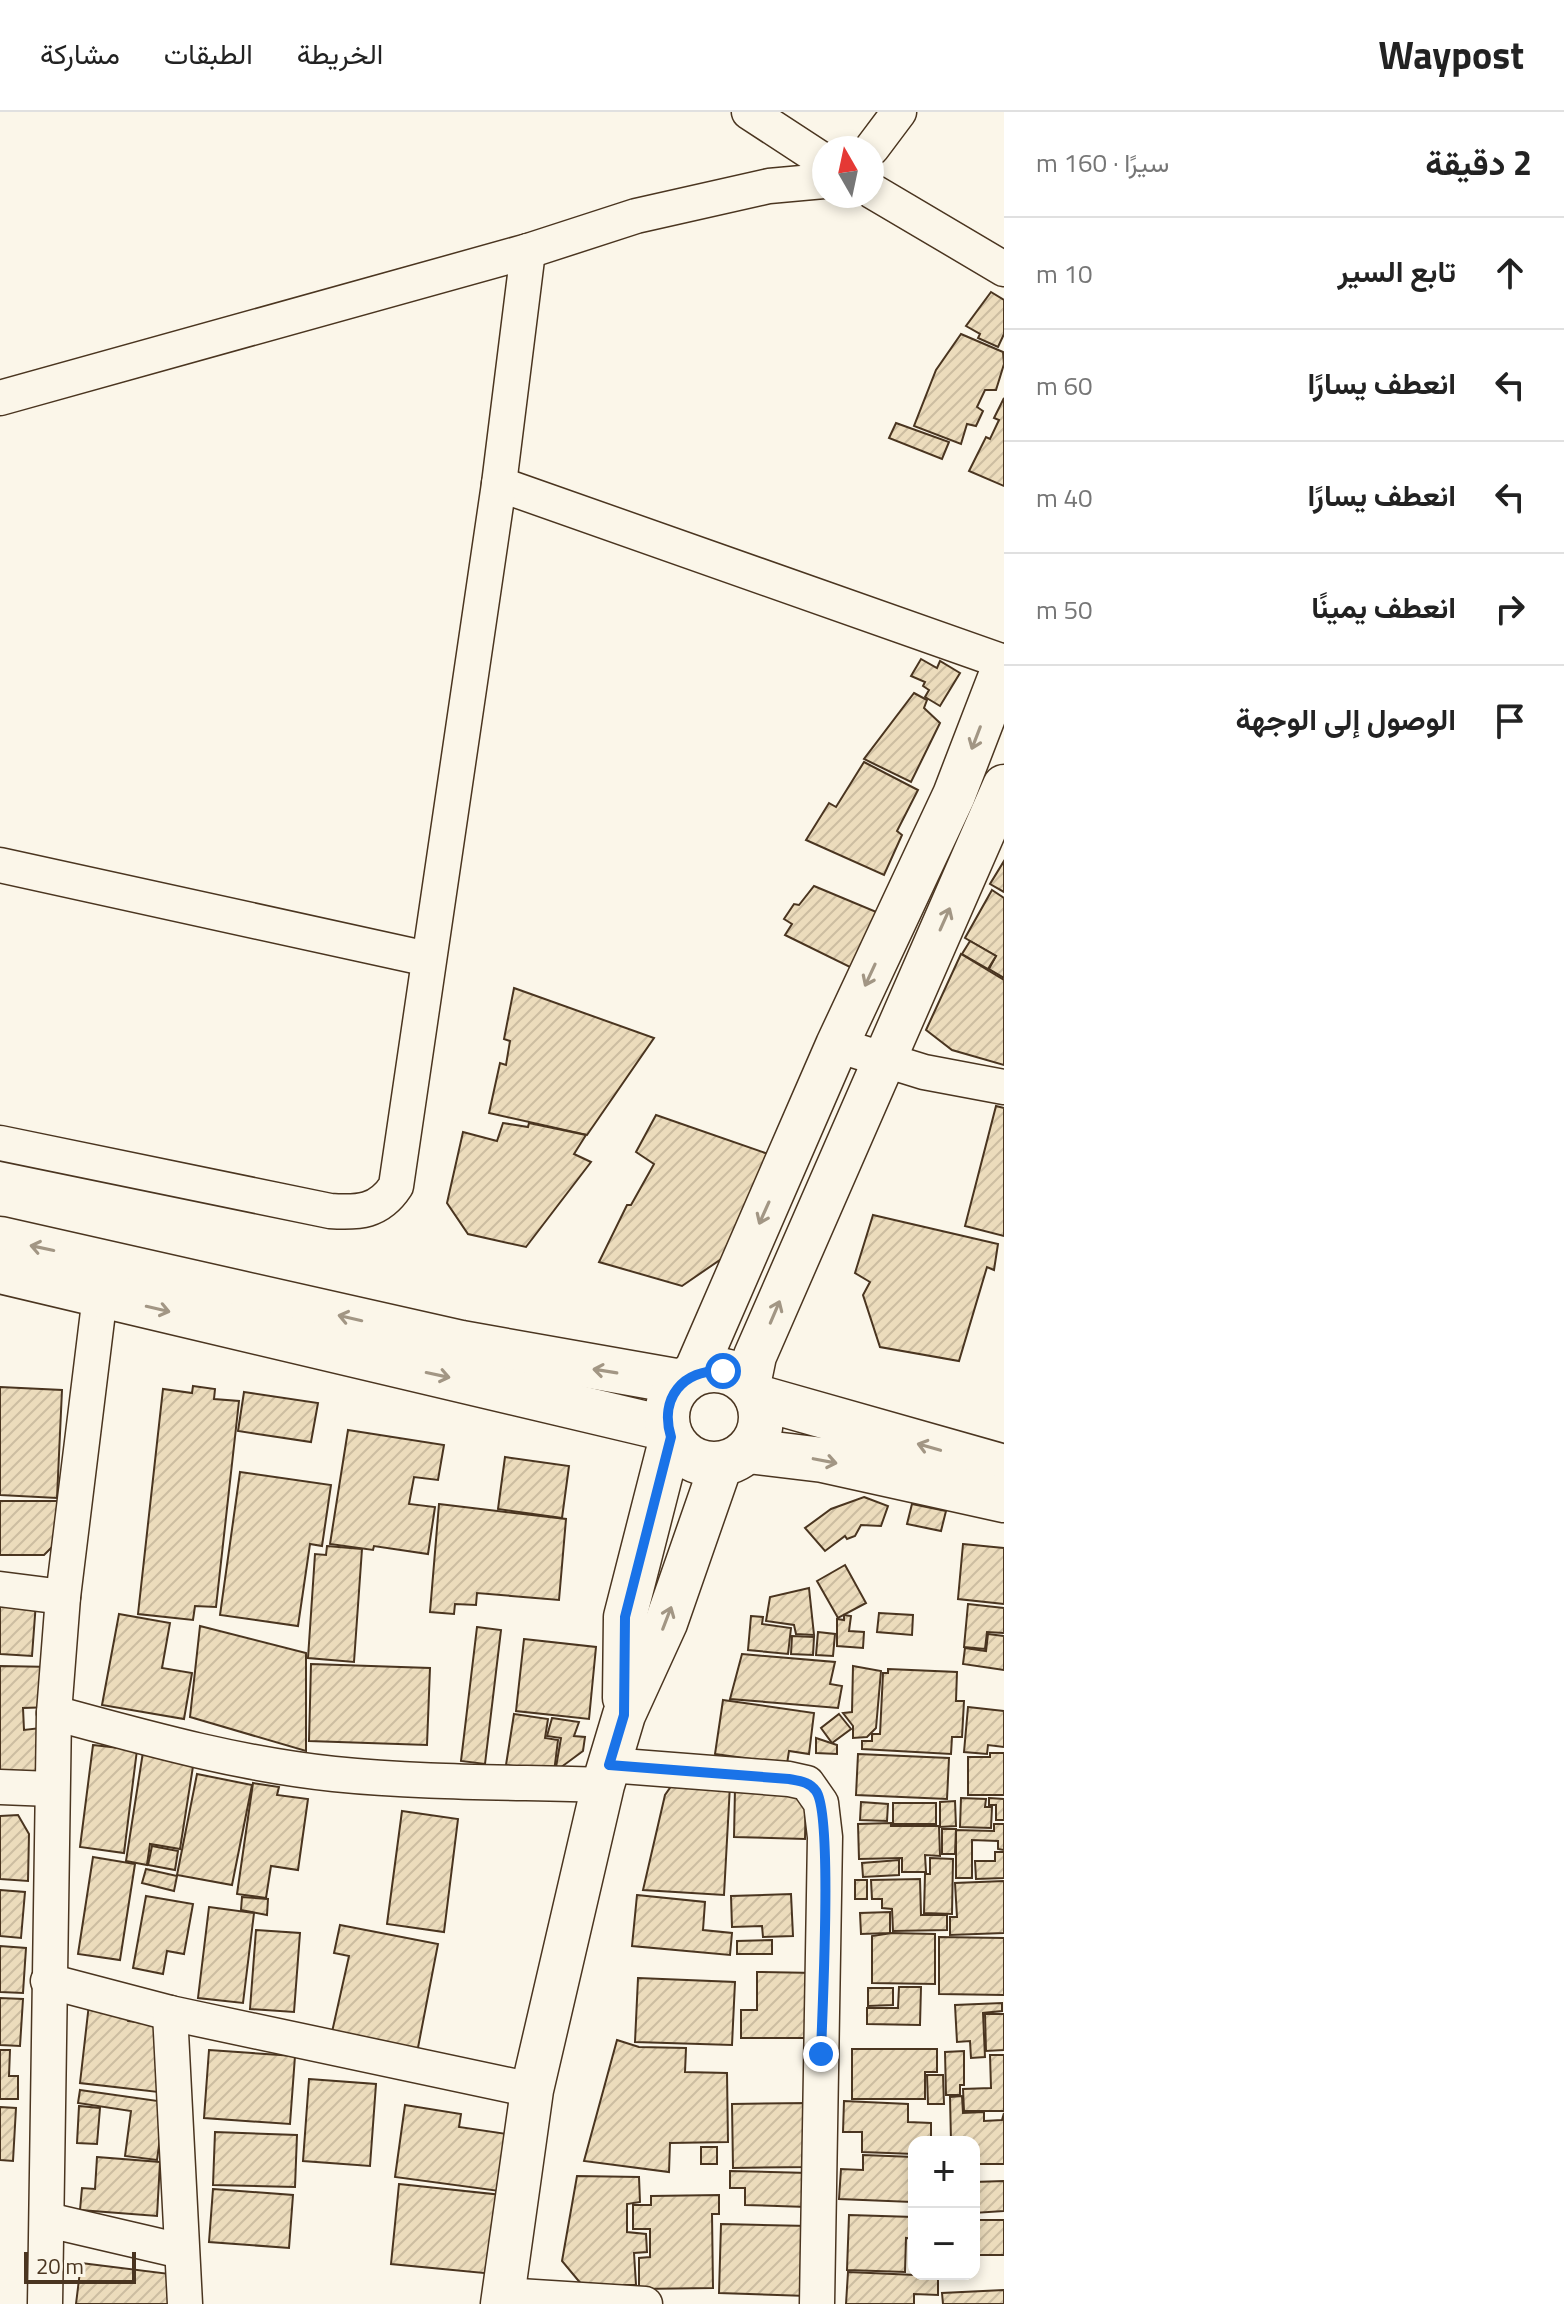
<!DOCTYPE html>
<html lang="ar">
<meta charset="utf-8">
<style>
:root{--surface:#fff;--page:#f2f2f2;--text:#222;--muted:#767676;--line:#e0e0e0}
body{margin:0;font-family:"Titillium Web",Vazirmatn,sans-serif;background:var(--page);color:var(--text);direction:rtl}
.controls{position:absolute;right:24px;bottom:24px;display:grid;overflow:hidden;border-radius:16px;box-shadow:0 4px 12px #0003}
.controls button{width:72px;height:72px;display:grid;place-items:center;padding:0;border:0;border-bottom:2px solid var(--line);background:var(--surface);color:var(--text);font:40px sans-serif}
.compass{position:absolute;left:812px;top:24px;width:72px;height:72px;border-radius:50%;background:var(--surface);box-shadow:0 4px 12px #0003;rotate:351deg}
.scale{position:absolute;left:24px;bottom:20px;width:112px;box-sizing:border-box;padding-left:8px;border:4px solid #4a3520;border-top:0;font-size:22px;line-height:28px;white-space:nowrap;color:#4a3520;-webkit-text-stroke:6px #fbf6e9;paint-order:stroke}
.stop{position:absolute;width:24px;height:24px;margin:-18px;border:6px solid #1a73e8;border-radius:50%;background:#fff}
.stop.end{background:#1a73e8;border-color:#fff;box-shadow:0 2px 8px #0008}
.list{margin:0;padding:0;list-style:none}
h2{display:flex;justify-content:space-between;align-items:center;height:104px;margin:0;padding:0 32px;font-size:34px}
h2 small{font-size:26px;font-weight:400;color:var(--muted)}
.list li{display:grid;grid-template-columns:52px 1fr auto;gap:24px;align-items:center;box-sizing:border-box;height:112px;padding:0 32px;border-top:2px solid var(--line)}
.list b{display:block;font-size:30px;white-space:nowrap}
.list em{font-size:26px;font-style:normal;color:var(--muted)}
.icon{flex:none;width:44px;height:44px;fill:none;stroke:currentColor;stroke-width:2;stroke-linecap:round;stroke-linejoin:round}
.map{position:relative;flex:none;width:1004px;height:2192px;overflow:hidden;direction:ltr}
header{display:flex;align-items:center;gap:48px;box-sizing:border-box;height:112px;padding:0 40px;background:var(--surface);border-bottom:2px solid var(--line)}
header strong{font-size:38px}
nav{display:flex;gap:44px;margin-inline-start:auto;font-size:28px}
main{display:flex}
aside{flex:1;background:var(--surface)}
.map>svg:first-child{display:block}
.building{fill:url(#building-hatch);stroke:#4a3520;stroke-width:2}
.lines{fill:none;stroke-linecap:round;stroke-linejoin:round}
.minor-casing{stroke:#4a3520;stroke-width:37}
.tertiary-casing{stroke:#4a3520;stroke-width:45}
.primary-casing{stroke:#4a3520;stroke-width:47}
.minor{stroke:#fbf6e9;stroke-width:34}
.tertiary{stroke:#fbf6e9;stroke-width:42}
.primary{stroke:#fbf6e9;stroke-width:44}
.oneway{stroke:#a29684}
.route{stroke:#1a73e8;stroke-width:10}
</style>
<header>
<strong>Waypost</strong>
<nav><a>الخريطة</a><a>الطبقات</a><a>مشاركة</a></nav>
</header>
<main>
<aside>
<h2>2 دقيقة<small>سيرًا · 160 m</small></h2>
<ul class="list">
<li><svg class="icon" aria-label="ahead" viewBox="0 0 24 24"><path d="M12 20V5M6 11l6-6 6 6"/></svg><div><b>تابع السير</b></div><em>10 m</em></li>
<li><svg class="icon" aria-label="left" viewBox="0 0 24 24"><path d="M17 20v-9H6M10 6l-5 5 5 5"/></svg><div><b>انعطف يسارًا</b></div><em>60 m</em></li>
<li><svg class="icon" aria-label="left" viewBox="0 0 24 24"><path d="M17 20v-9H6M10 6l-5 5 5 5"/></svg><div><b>انعطف يسارًا</b></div><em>40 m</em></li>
<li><svg class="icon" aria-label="right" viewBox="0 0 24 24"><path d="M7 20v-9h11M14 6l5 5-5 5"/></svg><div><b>انعطف يمينًا</b></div><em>50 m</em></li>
<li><svg class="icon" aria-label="arrive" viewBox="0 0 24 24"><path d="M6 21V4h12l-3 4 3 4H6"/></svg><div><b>الوصول إلى الوجهة</b></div></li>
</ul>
</aside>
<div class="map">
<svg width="1004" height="2192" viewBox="0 0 1004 2192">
<defs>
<pattern id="building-hatch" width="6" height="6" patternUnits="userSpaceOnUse" patternTransform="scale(2)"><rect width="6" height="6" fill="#ecdcbc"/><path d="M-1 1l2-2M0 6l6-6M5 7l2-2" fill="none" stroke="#ccbda1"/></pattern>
</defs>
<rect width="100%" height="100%" fill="#fbf6e9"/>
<g class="building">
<polygon points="991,180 1004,188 1004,222 998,235 978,226 980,222 966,214"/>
<polygon points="961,222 1003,240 1004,252 996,278 985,278 977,295 983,299 976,314 967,312 961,332 914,314 936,258"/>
<polygon points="1004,286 1004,374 969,359 986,325 990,327 999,308 994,306"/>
<polygon points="896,311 949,330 942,347 889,326"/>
<polygon points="921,547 937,556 940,549 960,561 940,594 925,585 929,578 923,574 925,570 911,564"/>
<polygon points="914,581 927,588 924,596 940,611 911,670 864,647"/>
<polygon points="864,650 918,678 897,719 902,723 884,763 806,728 829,691 836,695"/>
<polygon points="1004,749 1004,780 990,772"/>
<polygon points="814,774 886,804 862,861 785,823 792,812 784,807 794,792 799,793"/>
<polygon points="992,778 1004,786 1004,866 989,857 996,844 965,826"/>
<polygon points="970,829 996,844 988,857 962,842"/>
<polygon points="961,842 1004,868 1004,953 952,938 926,918"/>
<polygon points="514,876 654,926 587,1023 489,1001 500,951 506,953 510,929 504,927"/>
<polygon points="996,994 1004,996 1004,1124 965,1114"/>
<polygon points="656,1003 774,1044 727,1143 682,1174 599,1150 627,1093 631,1093 654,1052 636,1040"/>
<polygon points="503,1011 528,1015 529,1011 586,1023 574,1042 591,1050 526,1135 468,1122 447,1091 463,1020 497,1029"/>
<polygon points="873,1103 998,1132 994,1158 987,1155 959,1249 880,1235 863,1183 870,1170 855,1161"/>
<polygon points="193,1274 215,1277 214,1287 239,1289 216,1495 195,1494 193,1508 138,1502 163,1277 192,1281"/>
<polygon points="0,1275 62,1278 57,1386 0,1383"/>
<polygon points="244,1280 318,1291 311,1330 238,1319"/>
<polygon points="348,1318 444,1333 438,1368 414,1365 409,1392 435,1395 428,1442 374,1434 373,1438 330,1432"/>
<polygon points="505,1345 569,1354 562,1406 498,1397"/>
<polygon points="240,1360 331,1373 322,1434 310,1432 298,1514 220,1503"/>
<polygon points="864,1385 888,1394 881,1414 861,1413 855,1424 847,1427 845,1424 825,1439 805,1416 831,1397"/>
<polygon points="0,1389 65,1389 58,1429 44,1443 0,1443"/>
<polygon points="439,1392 566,1407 559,1488 477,1481 476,1493 455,1492 454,1502 430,1500"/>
<polygon points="912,1392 946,1399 941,1419 907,1412"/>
<polygon points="963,1432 1004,1436 1004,1492 958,1487"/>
<polygon points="327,1434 362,1437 354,1550 308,1546 315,1442 326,1443"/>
<polygon points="845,1453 866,1491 838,1506 817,1469"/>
<polygon points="809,1476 814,1523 796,1522 794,1513 766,1509 770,1485"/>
<polygon points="0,1488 36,1490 32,1544 0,1542"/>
<polygon points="968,1492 1004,1496 1004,1521 987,1520 985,1537 964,1535"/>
<polygon points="879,1501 913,1503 912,1523 877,1520"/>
<polygon points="119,1502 170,1511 162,1556 192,1561 184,1607 102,1593"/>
<polygon points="844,1503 851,1504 849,1519 864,1520 863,1536 837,1534 837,1507 844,1508"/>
<polygon points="751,1504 763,1505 762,1512 791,1516 788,1542 748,1538"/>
<polygon points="200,1514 306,1541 306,1639 190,1605"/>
<polygon points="477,1515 501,1518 485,1652 461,1649"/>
<polygon points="818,1520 835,1522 833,1544 816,1543"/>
<polygon points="988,1522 1004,1524 1004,1558 963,1552 965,1536 986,1539"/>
<polygon points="792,1524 814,1525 813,1543 791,1542"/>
<polygon points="524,1527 596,1535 589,1607 516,1599"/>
<polygon points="742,1542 835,1550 830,1572 842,1574 838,1596 730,1587"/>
<polygon points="311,1552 430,1556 427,1633 309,1629"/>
<polygon points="0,1554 53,1555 53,1595 23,1596 24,1618 50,1615 35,1666 0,1664"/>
<polygon points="853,1554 881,1559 876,1616 867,1625 853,1626 853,1614 843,1601 852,1600"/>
<polygon points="888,1557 957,1560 956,1589 964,1589 962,1625 952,1625 951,1642 862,1637 862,1629 872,1629 872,1622 880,1622 883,1561 888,1561"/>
<polygon points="723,1588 814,1601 809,1642 789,1639 787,1652 715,1642"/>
<polygon points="968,1595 1004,1599 1004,1635 988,1633 987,1642 964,1640"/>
<polygon points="514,1602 548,1607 545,1626 558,1628 554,1660 506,1653"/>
<polygon points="839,1602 851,1617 832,1631 821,1616"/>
<polygon points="552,1606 579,1610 574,1624 585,1625 583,1639 560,1656 556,1655 561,1626 547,1624"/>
<polygon points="816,1626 837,1633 837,1642 816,1641"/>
<polygon points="93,1633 137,1638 124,1741 80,1735"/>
<polygon points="143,1640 194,1648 180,1737 150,1732 147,1753 126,1749"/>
<polygon points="990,1641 1004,1641 1004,1683 968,1683 968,1645 990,1645"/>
<polygon points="858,1642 949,1646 947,1687 856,1683"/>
<polygon points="197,1662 252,1673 232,1773 177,1763"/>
<polygon points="253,1671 279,1675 277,1683 308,1687 298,1758 271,1754 266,1786 237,1782"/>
<polygon points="672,1673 730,1673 724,1783 643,1778 665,1683"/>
<polygon points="735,1676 806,1677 805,1727 734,1725"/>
<polygon points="961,1686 986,1687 985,1695 992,1695 991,1716 960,1715"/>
<polygon points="989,1686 1004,1687 1004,1708 996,1708 996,1693 989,1693"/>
<polygon points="955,1689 956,1714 940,1715 940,1690"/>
<polygon points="861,1690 888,1692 887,1709 860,1708"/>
<rect x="893" y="1691" width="43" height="21"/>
<polygon points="402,1699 458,1707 444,1820 387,1812"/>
<polygon points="18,1703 29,1722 28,1769 0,1767 0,1704"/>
<polygon points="891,1711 891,1714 939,1714 940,1744 925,1743 926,1760 902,1760 902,1746 859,1747 858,1712"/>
<polygon points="994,1712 1004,1712 1004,1738 998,1737 998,1729 972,1728 972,1766 956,1766 956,1718 994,1719"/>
<polygon points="942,1717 956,1717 955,1742 942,1742"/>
<polygon points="152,1734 178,1739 175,1758 148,1753"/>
<polygon points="995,1740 1004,1740 1004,1766 976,1767 975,1749 995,1749"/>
<polygon points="93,1745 135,1752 120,1848 78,1842"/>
<polygon points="930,1746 953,1747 952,1802 924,1801 925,1762 930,1762"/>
<polygon points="899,1748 899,1763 863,1765 862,1751"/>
<polygon points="146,1757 177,1764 174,1779 142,1771"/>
<polygon points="920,1767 921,1803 947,1803 947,1818 893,1819 892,1797 882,1796 882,1787 872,1787 871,1768"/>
<rect x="855" y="1768" width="12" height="19"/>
<polygon points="1004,1769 1004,1821 950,1823 950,1805 957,1805 955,1771"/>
<polygon points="0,1778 25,1780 21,1826 0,1824"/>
<polygon points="791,1782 793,1824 763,1825 762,1814 732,1815 731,1784"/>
<polygon points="637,1783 705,1790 703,1818 732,1821 730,1843 632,1834"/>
<polygon points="146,1784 193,1792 184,1842 167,1839 163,1862 133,1856"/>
<polygon points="242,1785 268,1787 267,1803 241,1798"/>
<polygon points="209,1795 254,1801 243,1891 198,1886"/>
<polygon points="890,1800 890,1821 861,1822 860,1801"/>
<polygon points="340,1813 438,1832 416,1946 330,1929 349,1844 334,1841"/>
<polygon points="256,1818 300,1821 294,1900 250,1897"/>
<polygon points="892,1821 935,1822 935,1872 872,1871 872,1824"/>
<polygon points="939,1825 1004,1826 1004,1883 939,1882"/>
<polygon points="772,1828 772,1842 737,1842 737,1829"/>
<polygon points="0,1834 26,1836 23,1881 0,1880"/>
<polygon points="757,1860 816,1861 816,1926 741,1926 741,1898 757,1898"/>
<polygon points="638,1866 735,1870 732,1933 635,1930"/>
<polygon points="899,1875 921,1875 920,1913 867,1912 867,1896 898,1896"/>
<polygon points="868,1876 893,1876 893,1893 868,1894"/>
<polygon points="0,1886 23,1887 20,1934 0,1933"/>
<polygon points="1002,1891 1002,1899 983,1901 985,1945 971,1946 970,1929 957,1930 955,1893"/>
<polygon points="89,1892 130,1896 128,1909 165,1914 158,1980 80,1971"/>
<polygon points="985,1902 1004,1902 1004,1938 986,1939"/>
<polygon points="617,1928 639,1935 686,1936 685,1960 727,1961 728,2030 670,2031 669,2060 584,2049"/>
<polygon points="852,1937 937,1937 937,1960 925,1960 925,1987 852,1987"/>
<polygon points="0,1938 10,1938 9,1964 18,1964 18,1987 0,1987"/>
<polygon points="209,1938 295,1944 290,2012 204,2006"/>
<polygon points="964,1939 964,1973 960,1973 960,1983 946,1983 945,1940"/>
<polygon points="990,1943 1004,1943 1004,1999 964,1999 963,1977 991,1976"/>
<polygon points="927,1963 943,1963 944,1992 928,1992"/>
<polygon points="309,1967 376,1972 370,2054 303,2049"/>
<polygon points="80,1978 165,1990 157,2048 125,2044 131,1999 78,1991"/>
<polygon points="962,1984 963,2001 984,2000 984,2009 1002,2008 1004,2001 1004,2052 974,2052 974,2030 939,2030 951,2029 950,1985"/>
<polygon points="844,1989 908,1992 908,2010 931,2011 931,2030 914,2030 914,2042 862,2040 862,2020 843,2020"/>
<polygon points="808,1991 809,2055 733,2056 732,1992"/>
<polygon points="405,1993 461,2002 459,2015 507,2022 499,2079 395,2065"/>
<polygon points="79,1994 100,1996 97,2032 77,2031"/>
<polygon points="0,1995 16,1996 13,2049 0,2048"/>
<polygon points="215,2020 297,2023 295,2075 213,2073"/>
<rect x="701" y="2035" width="16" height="17"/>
<polygon points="863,2043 914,2045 912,2090 839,2087 841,2057 863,2058"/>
<polygon points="97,2045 160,2050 157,2104 80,2098 82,2076 95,2077"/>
<polygon points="730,2059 808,2061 807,2095 745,2093 745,2076 730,2076"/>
<polygon points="577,2064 639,2065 640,2090 627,2092 627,2120 646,2122 647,2140 634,2141 636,2173 582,2173 562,2149"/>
<polygon points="1004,2069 1004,2099 974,2101 974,2070"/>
<polygon points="399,2072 502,2083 494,2162 391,2152"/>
<polygon points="213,2077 293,2083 289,2136 209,2130"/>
<polygon points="719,2083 719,2102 712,2102 713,2176 639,2177 639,2146 650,2145 650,2117 633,2117 633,2093 651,2093 651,2084"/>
<polygon points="849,2103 914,2105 914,2127 906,2126 905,2160 847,2158"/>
<rect x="974" y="2108" width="30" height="35"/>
<polygon points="721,2112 809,2114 807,2184 719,2181"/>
<polygon points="81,2151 178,2163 175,2192 76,2192"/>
<polygon points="848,2160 938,2164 938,2183 914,2182 914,2192 846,2192"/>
<polygon points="1004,2178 1004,2192 943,2192 942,2181"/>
</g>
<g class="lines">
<g class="minor-casing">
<g id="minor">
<polyline points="749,0 824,49"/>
<polyline points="872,36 899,0"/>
<polyline points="872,79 1004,157"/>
<polyline points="0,286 528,139 636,104 769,74 824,69"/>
<polyline points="499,372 1004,550"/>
<polyline points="0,753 428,847"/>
<polyline points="837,933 924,960 1004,975"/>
<path d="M0,1031L330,1099C359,1101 379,1100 396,1074L499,372L528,139"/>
<polyline points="0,1477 63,1485"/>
<path d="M54,1601C146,1626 238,1652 334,1662C423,1671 513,1670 603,1673"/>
<polyline points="609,1653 789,1667 807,1671 821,1691 825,1725 817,2192"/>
<polyline points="0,1675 51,1677"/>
<polyline points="48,1869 170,1901 532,1978"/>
<polyline points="170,1901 185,2192"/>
<polyline points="48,2108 181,2139"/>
<polyline points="503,2183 645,2192"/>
<polyline points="45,2192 54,1601 63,1485 103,1159"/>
</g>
</g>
<g class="tertiary-casing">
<g id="tertiary">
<polyline points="694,1262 837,933 954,683 1004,553"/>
<polyline points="749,1273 755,1244 1004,674"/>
<polyline points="624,1586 625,1505 671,1325"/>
<polyline points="502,2192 532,1978 603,1673 624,1603 666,1511 721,1353"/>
</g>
</g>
<g class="primary-casing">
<g id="primary">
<polyline points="0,1127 461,1231 681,1270"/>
<polyline points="0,1159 668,1317"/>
<circle cx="714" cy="1305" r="47"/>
<polyline points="757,1285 1004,1355"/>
<polyline points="748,1339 823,1348 1004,1388"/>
</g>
</g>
<use href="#minor" class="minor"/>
<use href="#tertiary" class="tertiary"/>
<use href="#primary" class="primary"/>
</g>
<defs><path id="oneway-shaft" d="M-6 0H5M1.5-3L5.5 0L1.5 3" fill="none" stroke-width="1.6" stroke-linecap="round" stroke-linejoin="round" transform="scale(2)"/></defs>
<g class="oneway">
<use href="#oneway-shaft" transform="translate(976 626) rotate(111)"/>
<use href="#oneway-shaft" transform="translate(945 807) rotate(-66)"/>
<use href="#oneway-shaft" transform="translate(870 863) rotate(115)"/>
<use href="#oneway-shaft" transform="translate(764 1101) rotate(114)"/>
<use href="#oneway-shaft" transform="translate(42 1136) rotate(-168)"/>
<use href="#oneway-shaft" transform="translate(158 1197) rotate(13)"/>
<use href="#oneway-shaft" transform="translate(775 1200) rotate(-67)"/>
<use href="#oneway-shaft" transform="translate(350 1206) rotate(-167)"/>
<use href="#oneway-shaft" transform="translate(605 1259) rotate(-171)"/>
<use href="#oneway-shaft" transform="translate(438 1263) rotate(12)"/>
<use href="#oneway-shaft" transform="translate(929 1335) rotate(-164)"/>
<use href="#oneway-shaft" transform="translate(825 1349) rotate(11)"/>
<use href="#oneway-shaft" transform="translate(667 1506) rotate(-69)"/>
</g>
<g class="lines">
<path class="route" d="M723,1259C683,1257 659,1286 671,1325L625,1505L624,1603L609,1653L789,1667C800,1669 810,1670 816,1679C833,1702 822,1901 821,1942"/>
</g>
</svg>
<div class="controls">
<button>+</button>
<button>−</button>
</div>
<svg class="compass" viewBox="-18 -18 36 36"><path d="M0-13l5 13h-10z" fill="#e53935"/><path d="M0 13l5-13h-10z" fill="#767676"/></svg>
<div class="scale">20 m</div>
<div class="stop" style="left:723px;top:1259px"></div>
<div class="stop end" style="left:821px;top:1942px"></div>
</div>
</main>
